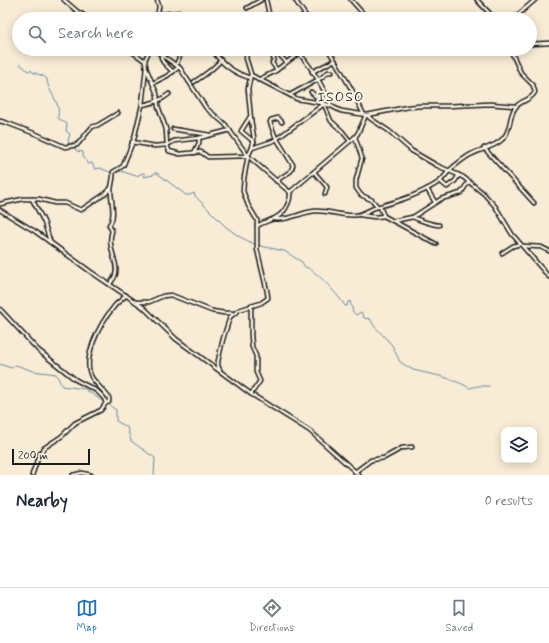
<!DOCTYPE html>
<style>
:root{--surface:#fff;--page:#f6f6f7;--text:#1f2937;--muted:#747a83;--line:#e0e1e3;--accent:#1f6fb2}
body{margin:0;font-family:Mynerve,sans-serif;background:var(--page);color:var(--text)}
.controls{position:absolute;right:12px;bottom:12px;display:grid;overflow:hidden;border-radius:8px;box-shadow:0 2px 10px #0003}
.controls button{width:36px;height:36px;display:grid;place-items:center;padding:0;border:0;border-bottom:1px solid var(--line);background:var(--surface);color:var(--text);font:20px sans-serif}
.scale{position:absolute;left:12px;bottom:10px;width:78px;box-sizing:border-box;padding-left:4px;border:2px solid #1c1c1c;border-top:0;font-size:11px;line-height:14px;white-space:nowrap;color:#1c1c1c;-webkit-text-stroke:3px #fcf5e5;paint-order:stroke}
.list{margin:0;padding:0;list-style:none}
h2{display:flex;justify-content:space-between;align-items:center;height:52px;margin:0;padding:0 16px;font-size:17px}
h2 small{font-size:13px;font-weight:400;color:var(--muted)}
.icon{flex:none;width:22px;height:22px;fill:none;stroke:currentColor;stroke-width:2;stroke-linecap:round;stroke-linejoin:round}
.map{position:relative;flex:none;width:549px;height:475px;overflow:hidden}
.search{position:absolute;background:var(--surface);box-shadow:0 2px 10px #0003;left:12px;right:12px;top:12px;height:44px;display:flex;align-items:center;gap:10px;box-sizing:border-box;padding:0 14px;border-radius:22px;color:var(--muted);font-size:15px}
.sheet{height:112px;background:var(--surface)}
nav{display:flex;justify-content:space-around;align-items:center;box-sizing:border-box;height:56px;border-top:1px solid var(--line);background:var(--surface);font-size:11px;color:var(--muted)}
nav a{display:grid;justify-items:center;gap:2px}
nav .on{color:var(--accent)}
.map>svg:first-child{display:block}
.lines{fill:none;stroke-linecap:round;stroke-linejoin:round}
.stream{stroke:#6887a0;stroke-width:1}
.minor-casing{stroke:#1c1c1c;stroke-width:5.5}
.minor{stroke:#fcf5e5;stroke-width:2.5}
.labels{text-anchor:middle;stroke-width:4;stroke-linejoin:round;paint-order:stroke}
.quarter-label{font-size:14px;letter-spacing:1px;fill:#1c1c1c;stroke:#fcf5e5}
</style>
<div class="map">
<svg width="549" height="475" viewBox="0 0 549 475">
<rect width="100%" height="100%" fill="#f8ecd6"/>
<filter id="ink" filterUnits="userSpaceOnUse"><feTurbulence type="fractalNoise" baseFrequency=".025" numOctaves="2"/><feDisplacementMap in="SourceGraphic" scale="8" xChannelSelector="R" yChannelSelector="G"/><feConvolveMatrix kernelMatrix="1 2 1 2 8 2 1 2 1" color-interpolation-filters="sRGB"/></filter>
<g filter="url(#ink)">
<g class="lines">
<g class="stream">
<path d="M20,64L28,71L31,70L32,72L43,76L47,79C47,89 56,97 58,108C59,111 58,114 58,118L67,124L66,131L70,134L68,141L69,144L76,141L77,146L75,149L77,151L83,152V156L88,164L92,163L95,169L100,168L112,173"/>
<path d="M115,173L121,171L136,176L143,173L145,174L144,177L153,175L154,173H157L186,195H190L194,193L195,196L226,227L240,237L256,245L284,251L302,262L305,267C314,268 340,297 345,306H347L348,302L350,301L353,312L356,315L361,312L364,318L370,319L375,327L392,345L400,362L413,370L444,377L460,383L470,388L478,386H489"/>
<polyline points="0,364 11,368 16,365 33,371 56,374 62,386 85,389 105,403"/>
<polyline points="108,404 116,410 116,421 127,427 131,441 155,458 154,475"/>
</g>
<g class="minor-casing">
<g id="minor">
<polyline points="64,0 78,12 90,19"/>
<polyline points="157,0 159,6 157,19"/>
<polyline points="266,0 270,19"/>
<polyline points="295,0 308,19"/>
<polyline points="351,0 368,19"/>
<polyline points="477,0 495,19"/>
<polyline points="247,8 261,0"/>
<path d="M158,15C170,13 188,9 196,19"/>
<polyline points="293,19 306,16"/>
<polyline points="513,19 535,0"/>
<polyline points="530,44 549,43"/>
<polyline points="128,49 145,61"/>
<polyline points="153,49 180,68 206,108 225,124 248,156 286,189 290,192 355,137 358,133 366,115"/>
<path d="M212,49C221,64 234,73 250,78"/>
<polyline points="248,49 246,58 251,74 248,89 251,120 254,138 252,148"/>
<polyline points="274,49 286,62"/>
<path d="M295,49C311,65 322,85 331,105"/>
<polyline points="328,49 352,90 364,115"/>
<polyline points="275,50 272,55 274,59 272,63 277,70"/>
<polyline points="161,57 163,62 173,72"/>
<polyline points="176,65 183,49"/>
<polyline points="146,68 157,94 158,106 166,129 167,145 169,151 180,154 201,152 208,157 247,156"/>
<polyline points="312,72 335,60"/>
<polyline points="251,75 297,99 322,103 331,106 341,111 367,115 371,119 389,131 412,151 436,165 463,177 483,193 495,206 512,234 549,277"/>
<polyline points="258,80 274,72 299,53"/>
<path d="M194,82C204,75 213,70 221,60"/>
<polyline points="153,83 167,76 179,67"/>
<polyline points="311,92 322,102"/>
<polyline points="290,95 321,78 328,72 332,72"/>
<path d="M142,105C152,103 161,101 169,94"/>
<polyline points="367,115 408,107 421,106 447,106 490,104 515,106"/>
<polyline points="250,117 241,131 254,142"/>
<polyline points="0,121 7,123 36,134 65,147 77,145 92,127 98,125 118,113"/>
<polyline points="173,129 210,135"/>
<polyline points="355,137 362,158 356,180 356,188 361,195 372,200 378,207"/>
<polyline points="132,142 155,146 167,145 174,141 199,138 230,130"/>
<polyline points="484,148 534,203"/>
<polyline points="194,153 199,143 199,138"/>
<polyline points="314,172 327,187 325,194"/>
<polyline points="276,181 291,171 293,165 275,136 270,122 271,120 278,118 282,122"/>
<polyline points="440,181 447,187 455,181 459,175"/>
<polyline points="427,189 435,202"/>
<polyline points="32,199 44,222 50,241"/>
<polyline points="0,204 23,199 39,199 55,203 65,203 81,210 105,194 111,188"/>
<polyline points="380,207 384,216 436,244"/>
<polyline points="0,210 36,232 91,272 143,307 176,339 251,394 310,431 359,475"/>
<polyline points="360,215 375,217 384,216"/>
<path d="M413,217C418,220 434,225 439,225"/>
<path d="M274,219C289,221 301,212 315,211C329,210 343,217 357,215C364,214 370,209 377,207C399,201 419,195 439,182C443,179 445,175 449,171C454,166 462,160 468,156C479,149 498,147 505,136C511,128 509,116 515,108C520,100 531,101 535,92L533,85L521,73L510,49"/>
<polyline points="393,221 413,217 441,199 461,193 469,181"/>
<path d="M257,226C263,222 269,221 275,218C284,214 291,202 290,192"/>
<polyline points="523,246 541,247 549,251"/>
<polyline points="502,253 513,246 520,244"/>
<path d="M110,284C111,282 114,279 115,276C120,263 106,248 112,231L109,225C116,217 111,201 111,191C111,184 114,179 113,172L123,166L134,139L142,105L146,68L145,60L150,49"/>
<polyline points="138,302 149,302 163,296 171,295 212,311 224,313 232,313"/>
<polyline points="251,305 251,335 252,347 256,356 256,372 260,381 251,394"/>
<polyline points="0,309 38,350 76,380 97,391 104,398 106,403 101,410 75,423 62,436 44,448 39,455 32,475"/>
<polyline points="220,370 218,366 218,361 223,339 230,317 239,310 261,303 268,298 267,291 257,249 257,220 248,205 243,191 244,178 248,156 252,148 273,141 282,135 324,104 331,121 342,131 350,141"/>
<path d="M106,403L109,402V398C104,390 95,384 91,376C82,357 101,322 113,308C116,303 122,300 126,295"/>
<polyline points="355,472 371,460 384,458 402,448 412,447"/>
<polyline points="73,475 82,473 91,475"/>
</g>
</g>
<use href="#minor" class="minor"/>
</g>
</g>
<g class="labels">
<g class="quarter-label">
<text x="341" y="101">ISOSO</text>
</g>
</g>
</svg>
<div class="controls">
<button><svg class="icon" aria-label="layers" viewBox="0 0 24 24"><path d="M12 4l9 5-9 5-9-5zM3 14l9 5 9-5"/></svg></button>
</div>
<div class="scale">200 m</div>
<div class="search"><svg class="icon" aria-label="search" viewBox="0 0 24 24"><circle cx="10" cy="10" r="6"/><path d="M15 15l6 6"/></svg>Search here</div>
</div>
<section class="sheet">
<h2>Nearby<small>0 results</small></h2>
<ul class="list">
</ul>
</section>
<nav>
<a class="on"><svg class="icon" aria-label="map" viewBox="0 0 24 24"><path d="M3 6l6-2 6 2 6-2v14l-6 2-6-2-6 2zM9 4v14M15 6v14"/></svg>Map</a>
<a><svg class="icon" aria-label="directions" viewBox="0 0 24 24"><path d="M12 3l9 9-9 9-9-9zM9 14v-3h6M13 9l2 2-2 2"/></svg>Directions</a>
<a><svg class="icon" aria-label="saved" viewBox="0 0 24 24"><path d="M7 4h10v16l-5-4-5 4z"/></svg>Saved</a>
</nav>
